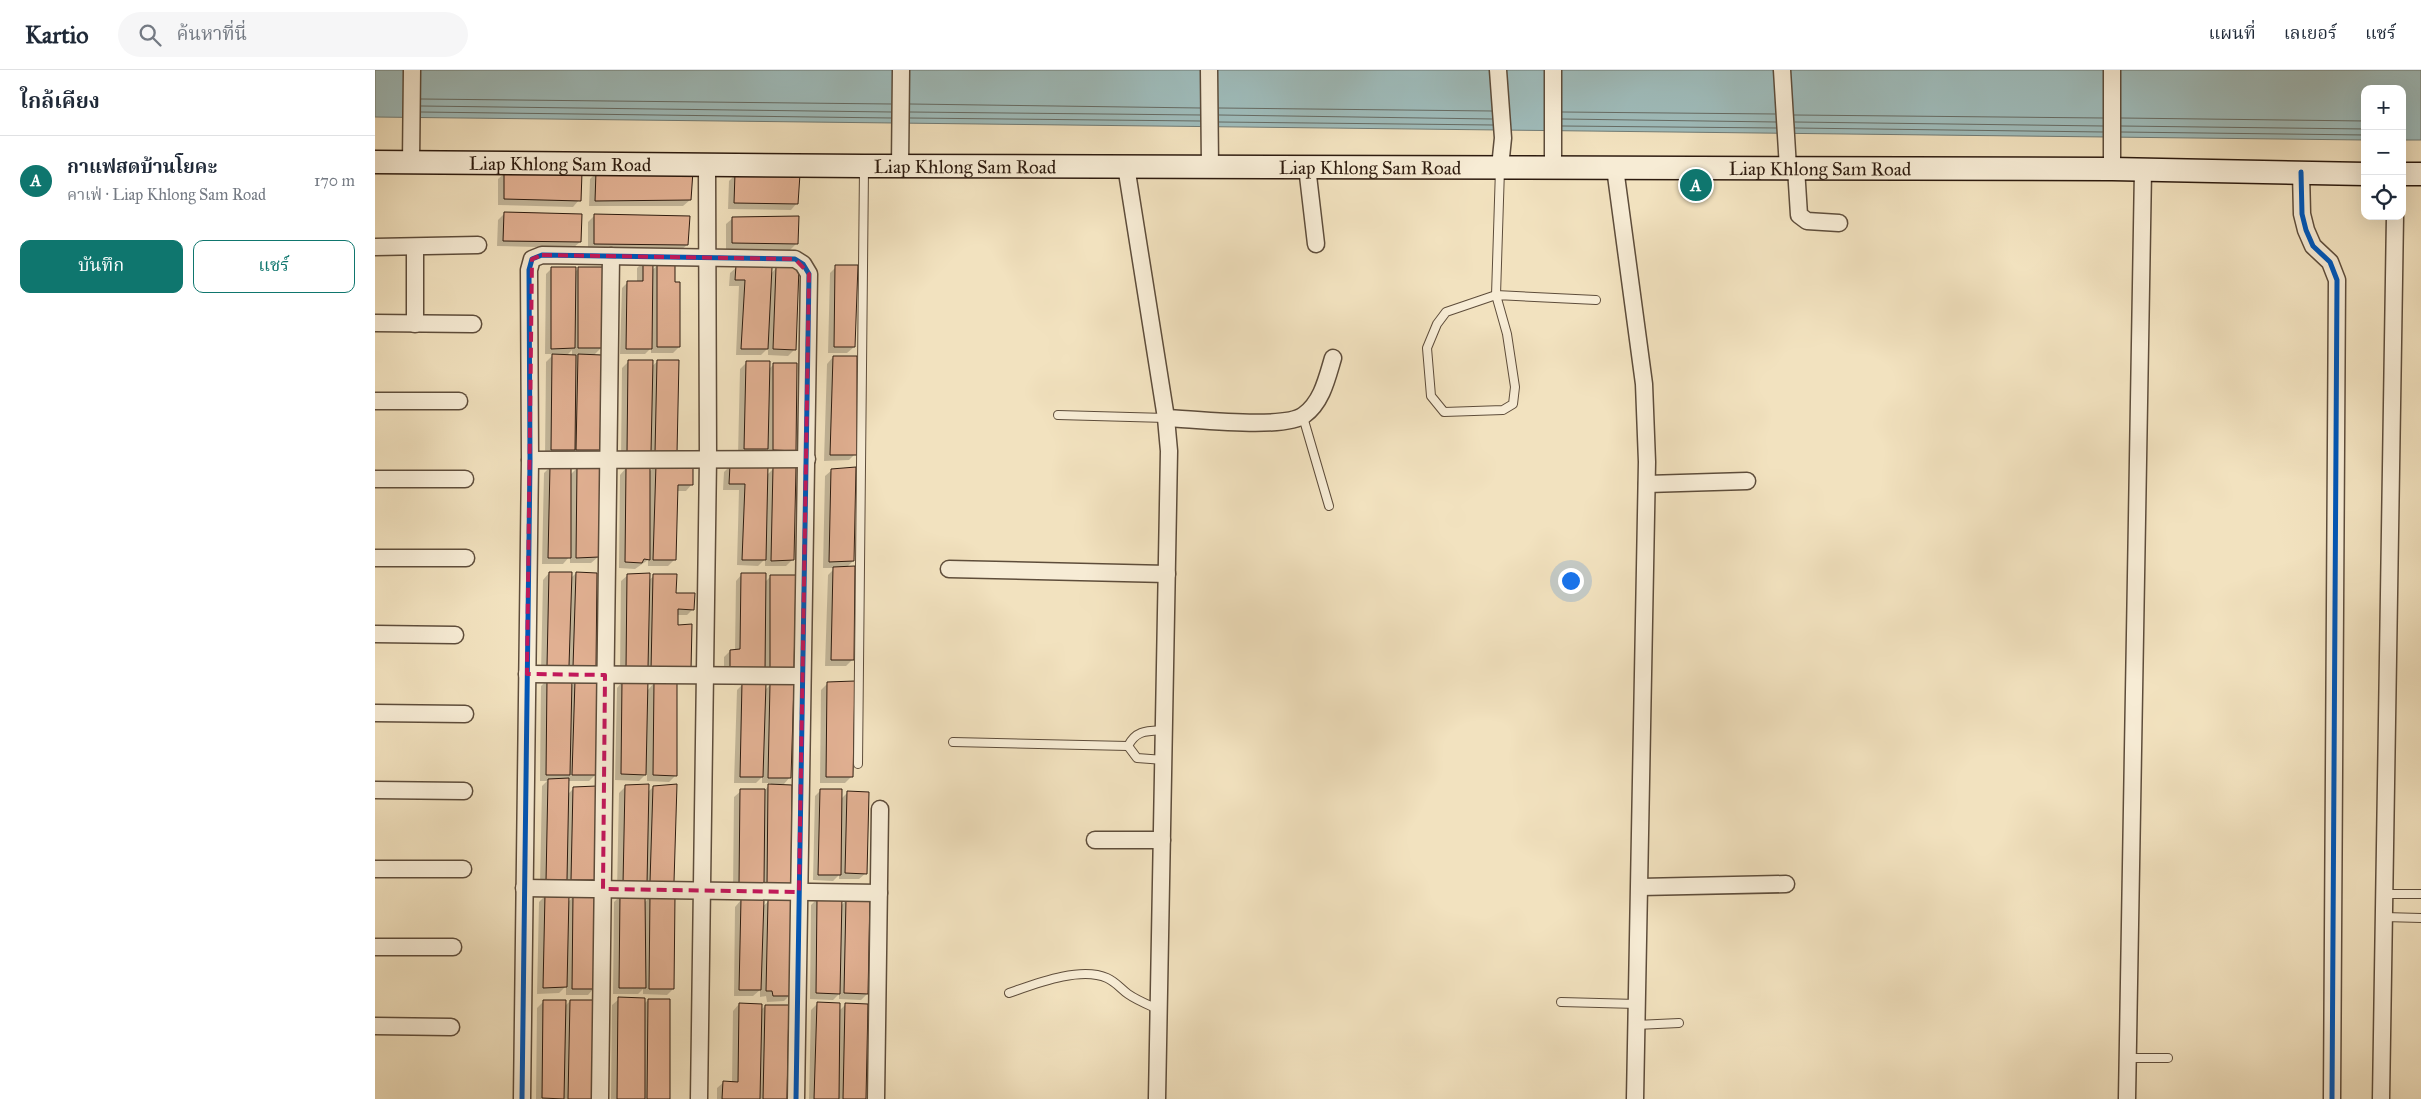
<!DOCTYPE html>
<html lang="th">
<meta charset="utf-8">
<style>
:root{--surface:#fff;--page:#f6f6f7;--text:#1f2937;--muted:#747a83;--line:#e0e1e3;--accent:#0f766e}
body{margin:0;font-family:"IM FELL Great Primer","Noto Serif Thai",serif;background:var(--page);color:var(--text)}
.controls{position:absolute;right:15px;top:15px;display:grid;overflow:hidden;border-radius:10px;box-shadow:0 5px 20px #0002}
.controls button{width:45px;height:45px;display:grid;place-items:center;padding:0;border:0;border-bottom:1px solid var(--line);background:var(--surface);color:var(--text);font:25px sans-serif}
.you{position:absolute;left:1195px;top:510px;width:18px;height:18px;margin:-12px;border:4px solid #fff;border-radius:50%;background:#1a73e8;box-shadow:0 0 0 8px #1a73e833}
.badge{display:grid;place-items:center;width:32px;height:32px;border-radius:50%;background:var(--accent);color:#fff;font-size:16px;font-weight:700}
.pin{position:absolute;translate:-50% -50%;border:2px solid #fff;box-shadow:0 1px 5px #0006}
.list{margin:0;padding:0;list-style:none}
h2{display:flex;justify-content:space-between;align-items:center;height:65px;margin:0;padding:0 20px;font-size:21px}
h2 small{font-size:16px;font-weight:400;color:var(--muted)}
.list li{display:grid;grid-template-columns:32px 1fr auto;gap:15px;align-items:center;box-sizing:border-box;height:90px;padding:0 20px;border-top:1px solid var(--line)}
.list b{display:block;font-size:19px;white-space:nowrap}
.list p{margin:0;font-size:16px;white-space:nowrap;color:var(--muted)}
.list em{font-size:16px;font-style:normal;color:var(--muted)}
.actions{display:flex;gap:10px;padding:15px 20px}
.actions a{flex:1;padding:11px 0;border:1px solid var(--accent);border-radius:10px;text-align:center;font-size:18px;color:var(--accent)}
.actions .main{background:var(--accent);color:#fff}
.icon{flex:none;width:28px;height:28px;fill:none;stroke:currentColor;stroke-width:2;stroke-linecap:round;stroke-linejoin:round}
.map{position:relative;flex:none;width:2046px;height:1029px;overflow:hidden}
header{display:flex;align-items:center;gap:30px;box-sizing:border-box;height:70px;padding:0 25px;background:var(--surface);border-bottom:1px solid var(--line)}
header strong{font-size:24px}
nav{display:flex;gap:28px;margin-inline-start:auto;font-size:18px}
.search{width:350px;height:45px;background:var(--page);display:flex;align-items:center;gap:12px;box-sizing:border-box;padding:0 18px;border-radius:28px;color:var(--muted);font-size:19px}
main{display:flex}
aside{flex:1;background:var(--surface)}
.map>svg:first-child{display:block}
.water{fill:#9fbcbb;stroke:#717c76}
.shadow{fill:#0003;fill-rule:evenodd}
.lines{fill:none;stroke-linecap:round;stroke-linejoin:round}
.shore{stroke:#666c65;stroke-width:1}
.building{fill:#e1b092;stroke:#2d1b0f}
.lane-casing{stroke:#5e4d3b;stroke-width:10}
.street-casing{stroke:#5e4d3b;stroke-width:19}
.secondary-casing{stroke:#2d1b0f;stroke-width:25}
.lane{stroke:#f7ecd5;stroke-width:8}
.street{stroke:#f7ecd5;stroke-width:16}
.secondary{stroke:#f7ecd5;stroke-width:22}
.cycleway-casing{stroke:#f7ecd5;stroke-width:8}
.cycleway{stroke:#0057b8;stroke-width:5}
.marked{fill:none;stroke:#c2185b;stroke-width:4;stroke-dasharray:10 6;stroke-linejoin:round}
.labels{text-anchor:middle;stroke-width:4.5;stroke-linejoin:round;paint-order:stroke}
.street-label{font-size:19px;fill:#2d1b0f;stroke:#f7ecd5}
</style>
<header>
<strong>Kartio</strong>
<div class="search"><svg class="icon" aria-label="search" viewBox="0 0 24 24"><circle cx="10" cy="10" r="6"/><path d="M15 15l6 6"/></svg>ค้นหาที่นี่</div>
<nav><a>แผนที่</a><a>เลเยอร์</a><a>แชร์</a></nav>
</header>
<main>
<aside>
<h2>ใกล้เคียง<small></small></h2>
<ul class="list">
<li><span class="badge">A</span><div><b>กาแฟสดบ้านโยคะ</b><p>คาเฟ่ · Liap Khlong Sam Road</p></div><em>170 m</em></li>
</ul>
<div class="actions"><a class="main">บันทึก</a><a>แชร์</a></div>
</aside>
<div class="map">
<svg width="2046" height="1029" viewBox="0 0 2046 1029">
<rect width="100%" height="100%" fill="#f2e2bf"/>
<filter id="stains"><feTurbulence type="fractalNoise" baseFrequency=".004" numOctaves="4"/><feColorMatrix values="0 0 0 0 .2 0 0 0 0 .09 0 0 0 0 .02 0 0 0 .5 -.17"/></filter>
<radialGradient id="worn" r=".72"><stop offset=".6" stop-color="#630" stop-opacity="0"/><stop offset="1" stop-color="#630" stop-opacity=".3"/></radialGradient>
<polygon class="water" points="0,0 2046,0 2046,70 2027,70 2027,19 1990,19 1990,70 0,47"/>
<g class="shadow">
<polygon points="130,103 204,130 198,137 123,135 123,109"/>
<polygon points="221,103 315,130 308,136 214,136 215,109"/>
<polygon points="360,105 422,133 416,140 353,139 354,111"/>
<polygon points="130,143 205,172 198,178 122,176 123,150"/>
<polygon points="220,145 312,175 305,181 213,180 213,152"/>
<polygon points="358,148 421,174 415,180 351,179 351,154"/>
<polygon points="268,192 277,200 283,195 298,214 304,277 298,283 276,283 276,278 270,284 245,284 247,218 253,212 262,212 262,198"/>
<polygon points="362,197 395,205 401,198 420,279 413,286 393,285 393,278 386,285 361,285 364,216 354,216 355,203"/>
<polygon points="461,197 479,277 472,283 453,283 455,203"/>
<path d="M177,198L200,202L204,198L226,278L218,286L224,379L218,386H170L171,292L179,284H170L171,204ZM197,280V286H191Z"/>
<polygon points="458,287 480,384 474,390 449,391 452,294"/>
<polygon points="283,291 300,383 246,388 247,298 253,292 276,297"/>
<polygon points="371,293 393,300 399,294 420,380 414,386 392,386 392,379 386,385 363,385 365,299"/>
<polygon points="281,395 317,414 311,421 302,421 300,489 293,496 273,496 273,490 260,499 244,498 245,405 251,398 274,402"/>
<polygon points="355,396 392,405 398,399 418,489 411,496 390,496 390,489 383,496 362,495 364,420 348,420 349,402"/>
<polygon points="175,397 195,405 203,397 223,487 216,493 195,493 195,486 188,494 167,494 169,403"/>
<polygon points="457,400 478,491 471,498 478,589 471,596 450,596 453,505 460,498 448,498 450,406"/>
<polygon points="174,503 195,509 201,503 220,597 166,602 168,510"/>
<polygon points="367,504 390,512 396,506 418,600 349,607 349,587 355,581 360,581 361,511"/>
<polygon points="253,505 274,510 279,506 318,539 312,545 302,545 302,556 315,600 245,604 246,511"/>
<polygon points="172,610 196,616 201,611 220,705 214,711 192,711 192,725 199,718 221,809 215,816 190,816 190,810 184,816 165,816 167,716 172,711 165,711 166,616"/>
<polygon points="248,611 272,621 279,613 300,706 294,712 272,711 272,703 264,711 240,710 242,618"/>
<polygon points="453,613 477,706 470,713 445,713 446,620"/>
<polygon points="368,614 389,621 395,615 415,707 409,714 399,714 399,716 415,814 358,819 359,727 366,721 389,721 396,713 387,713 387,707 381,713 359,713 362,620"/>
<polygon points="250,717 272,723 278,717 298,811 242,820 244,723"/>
<polygon points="446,720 466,729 472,723 491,803 484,809 464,809 464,805 458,811 438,810 440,726"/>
<polygon points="170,826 193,832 199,826 219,918 213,925 191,925 191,916 184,923 162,924 164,832"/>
<polygon points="245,826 269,833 275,827 298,919 292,925 268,924 268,919 263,924 238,924 239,832"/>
<polygon points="442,829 466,836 471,830 492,924 486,930 464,929 464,924 458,930 435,929 436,835"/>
<polygon points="366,830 387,837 394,831 415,925 409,931 392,932 391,926 385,927 385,920 378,926 359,926 360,837"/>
<polygon points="244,929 269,934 273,930 293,1029 236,1029 237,935"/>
<polygon points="169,931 190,936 195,931 215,1029 161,1029 162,938"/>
<polygon points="364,934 385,941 390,936 411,1029 342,1029 342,1018 349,1012 357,1013 358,941"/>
<polygon points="442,934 464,941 471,934 490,1029 434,1029 436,940"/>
</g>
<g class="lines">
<g class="shore">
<polyline points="46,29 516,34"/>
<polyline points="535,34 825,38"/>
<polyline points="46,36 516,42"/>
<polyline points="844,38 1117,41"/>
<polyline points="46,42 516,48"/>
<polyline points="535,42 825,45"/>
<polyline points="1187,42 1400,44"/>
<polyline points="844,45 1117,49"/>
<polyline points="1419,45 1728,48"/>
<polyline points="535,48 825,51"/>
<polyline points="1746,48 1990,51"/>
<polyline points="1187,49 1401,52"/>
<polyline points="844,52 1118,55"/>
<polyline points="1420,52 1728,56"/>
<polyline points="1187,56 1401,58"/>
<polyline points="1746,56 1990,59"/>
<polyline points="1420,58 1728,62"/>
<polyline points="1746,62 1990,65"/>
</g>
</g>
<g class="building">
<polygon points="221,101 318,101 316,130 220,131"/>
<polygon points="129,102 207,102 206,131 129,129"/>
<polygon points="360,103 425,104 423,134 359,133"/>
<polygon points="129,142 207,144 206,172 128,171"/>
<polygon points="219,144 315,146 313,175 219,174"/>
<polygon points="424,146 423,174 357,173 357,147"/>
<polygon points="268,191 278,191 277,279 251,279 252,211 268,211"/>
<polygon points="282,194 300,194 300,212 305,212 305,277 282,277"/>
<polygon points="361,195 397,197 393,279 366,279 370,210 360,210"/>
<polygon points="460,195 483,195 480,277 459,277"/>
<polygon points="176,197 201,197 200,278 176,279"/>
<polygon points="203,197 228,197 227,278 203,278"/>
<polygon points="401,197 424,197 421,280 398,279"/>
<polygon points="177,284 201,285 200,380 176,380"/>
<polygon points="203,284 227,285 225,380 201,380"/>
<polygon points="458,286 482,286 482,385 455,385"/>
<polygon points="253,290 278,290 276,383 252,382"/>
<polygon points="282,290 304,290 302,383 280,383"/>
<polygon points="371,291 395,291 393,379 369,379"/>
<polygon points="398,293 422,293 421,381 398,380"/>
<polygon points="281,394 318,394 318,415 303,415 301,490 278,490"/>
<polygon points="196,395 196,488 173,488 175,396"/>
<polygon points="355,395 393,395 391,490 367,490 370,414 354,414"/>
<polygon points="202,396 225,396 224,487 201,488"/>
<polygon points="251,397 275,397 275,490 269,489 267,493 250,492"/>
<polygon points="398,397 421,397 419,490 396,491"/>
<polygon points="481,397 479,491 454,492 456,399"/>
<polygon points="480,496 479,590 456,590 458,497"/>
<polygon points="174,502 197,502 194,596 172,596"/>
<polygon points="201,502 222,503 221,597 198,597"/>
<polygon points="275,503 273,598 251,598 252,504"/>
<polygon points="366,503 391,503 390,601 355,601 355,580 365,579"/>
<polygon points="278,504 302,504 301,523 320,523 319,540 303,539 303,555 317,554 316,600 276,600"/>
<polygon points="395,505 421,505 419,600 395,600"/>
<polygon points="172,609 197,609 195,705 171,705"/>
<polygon points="273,609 271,705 246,704 247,610"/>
<polygon points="200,610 222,611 222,705 197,705"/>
<polygon points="480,611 478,707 451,707 452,612"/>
<polygon points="279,612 302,612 302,706 278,705"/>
<polygon points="367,612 391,613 388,707 365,707"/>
<polygon points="395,614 419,614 416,708 393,708"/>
<polygon points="194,708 192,810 171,811 173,709"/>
<polygon points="274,714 272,814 248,814 250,715"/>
<polygon points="302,714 299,812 275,812 278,716"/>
<polygon points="393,714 417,715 416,814 392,815"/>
<polygon points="222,716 222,810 196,810 198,717"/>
<polygon points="365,719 390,719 389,813 364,814"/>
<polygon points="445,719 467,719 466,805 443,805"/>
<polygon points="472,721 494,722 492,804 470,803"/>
<polygon points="170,824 194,825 192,917 168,918"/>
<polygon points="245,824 270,825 271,918 244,918"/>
<polygon points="198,825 221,825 220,919 197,919"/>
<polygon points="275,825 300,826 299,919 274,919"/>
<polygon points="467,827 465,924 441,923 442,828"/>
<polygon points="495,828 493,924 469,923 471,829"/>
<polygon points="366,829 389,829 386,920 364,920"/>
<polygon points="418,829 416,926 398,926 397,921 391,921 393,830"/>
<polygon points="243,927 270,928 270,1029 242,1029"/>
<polygon points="273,929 295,929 295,1029 272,1029"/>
<polygon points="168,930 191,930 189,1029 167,1028"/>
<polygon points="195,930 219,930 217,1029 193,1029"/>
<polygon points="442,932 465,933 464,1029 439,1029"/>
<polygon points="364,933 387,934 385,1029 347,1029 348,1011 363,1012"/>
<polygon points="470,933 493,934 491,1029 468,1029"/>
<polygon points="390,935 414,935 412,1029 388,1029"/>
</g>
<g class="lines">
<g class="lane-casing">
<g id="lane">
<polyline points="1125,99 1121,225 1132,264 1140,317 1138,334 1128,340 1069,342 1056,326 1052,278 1062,254 1071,242 1121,225 1221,230"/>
<polyline points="683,345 791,348"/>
<polyline points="928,347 954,436"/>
<polyline points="578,672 753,676"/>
<path d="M789,690L762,688L753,676C761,660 772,661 789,660"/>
<polyline points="483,694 489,98"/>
<polyline points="2009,824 2046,824"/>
<polyline points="2009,847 2046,848"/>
<path d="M634,923C660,914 705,896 732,908C741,912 746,919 753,924C763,931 774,935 785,940"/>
<polyline points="1186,932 1262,934"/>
<polyline points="1261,955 1304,953"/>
<polyline points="1753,988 1793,988"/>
</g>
</g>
<g class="street-casing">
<g id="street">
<polyline points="834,0 835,96"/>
<polyline points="1123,0 1128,68 1125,97"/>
<polyline points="1178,0 1178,97"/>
<polyline points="1407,0 1413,98"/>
<polyline points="1737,0 1737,99"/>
<polyline points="36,93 37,0"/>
<polyline points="751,96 791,348 794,381 782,1029"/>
<polyline points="525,97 526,0"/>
<polyline points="932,97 941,174"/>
<polyline points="1240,98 1269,314 1272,392 1260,1029"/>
<polyline points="1421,98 1424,145 1432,151 1464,153"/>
<polyline points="1926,102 1927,144 1931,160 1938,176 1955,192 1962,210 1957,1029"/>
<polyline points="0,177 103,175"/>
<polyline points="40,177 40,254"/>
<polyline points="0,253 98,254"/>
<polyline points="0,331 84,331"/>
<path d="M791,348C819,349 909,360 929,345C947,332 952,308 958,288"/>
<polyline points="155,390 432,389"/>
<polyline points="0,409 90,409"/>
<polyline points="1272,414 1372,411"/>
<polyline points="0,488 91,488"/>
<polyline points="574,499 792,504"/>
<polyline points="0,564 80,565"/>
<polyline points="152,604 427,606"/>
<polyline points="0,643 90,644"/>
<polyline points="0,720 89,721"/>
<polyline points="720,770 787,770"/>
<polyline points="0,799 88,799"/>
<polyline points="1265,817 1411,814"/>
<polyline points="149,818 504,823"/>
<polyline points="0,877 78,877"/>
<polyline points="0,956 76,957"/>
<polyline points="147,1029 155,390 154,200 157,189 167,185 420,189 428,194 434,204 421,1029"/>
<polyline points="225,1029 236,186"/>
<polyline points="324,1029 333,388 332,96"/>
<polyline points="501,1029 505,739"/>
<polyline points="1752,1029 1768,100"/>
<polyline points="2006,1029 2020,146"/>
</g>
</g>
<g class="secondary-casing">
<g id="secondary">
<path id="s1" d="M0,92L489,96L1737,99L1990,104"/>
<polyline points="2027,104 2046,104"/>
</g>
</g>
<use href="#lane" class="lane"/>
<use href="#street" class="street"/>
<use href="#secondary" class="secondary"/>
<g class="cycleway-casing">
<g id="cycleway">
<polyline points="1926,102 1927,144 1931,160 1938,176 1955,192 1962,210 1957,1029"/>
<polyline points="147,1029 155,390 154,200 157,189 167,185 420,189 428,194 434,204 421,1029"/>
</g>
</g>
<use href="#cycleway" class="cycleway"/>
</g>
<path class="marked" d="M167,185L420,189L434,204L424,822L228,819L230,605L152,604L157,189Z"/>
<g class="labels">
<g class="street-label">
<text dy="7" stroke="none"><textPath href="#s1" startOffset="185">Liap Khlong Sam Road</textPath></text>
<text dy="7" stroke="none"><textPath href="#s1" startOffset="590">Liap Khlong Sam Road</textPath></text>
<text dy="7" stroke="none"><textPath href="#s1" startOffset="995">Liap Khlong Sam Road</textPath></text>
<text dy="7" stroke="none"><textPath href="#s1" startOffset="1445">Liap Khlong Sam Road</textPath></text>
</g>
</g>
<rect width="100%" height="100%" filter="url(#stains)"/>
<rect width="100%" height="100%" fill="url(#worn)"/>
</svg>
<div class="controls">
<button>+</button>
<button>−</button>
<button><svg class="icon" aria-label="locate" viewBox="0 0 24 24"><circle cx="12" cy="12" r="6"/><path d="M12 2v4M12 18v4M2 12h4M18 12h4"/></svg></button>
</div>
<div class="you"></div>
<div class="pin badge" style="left:1321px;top:115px">A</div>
</div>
</main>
